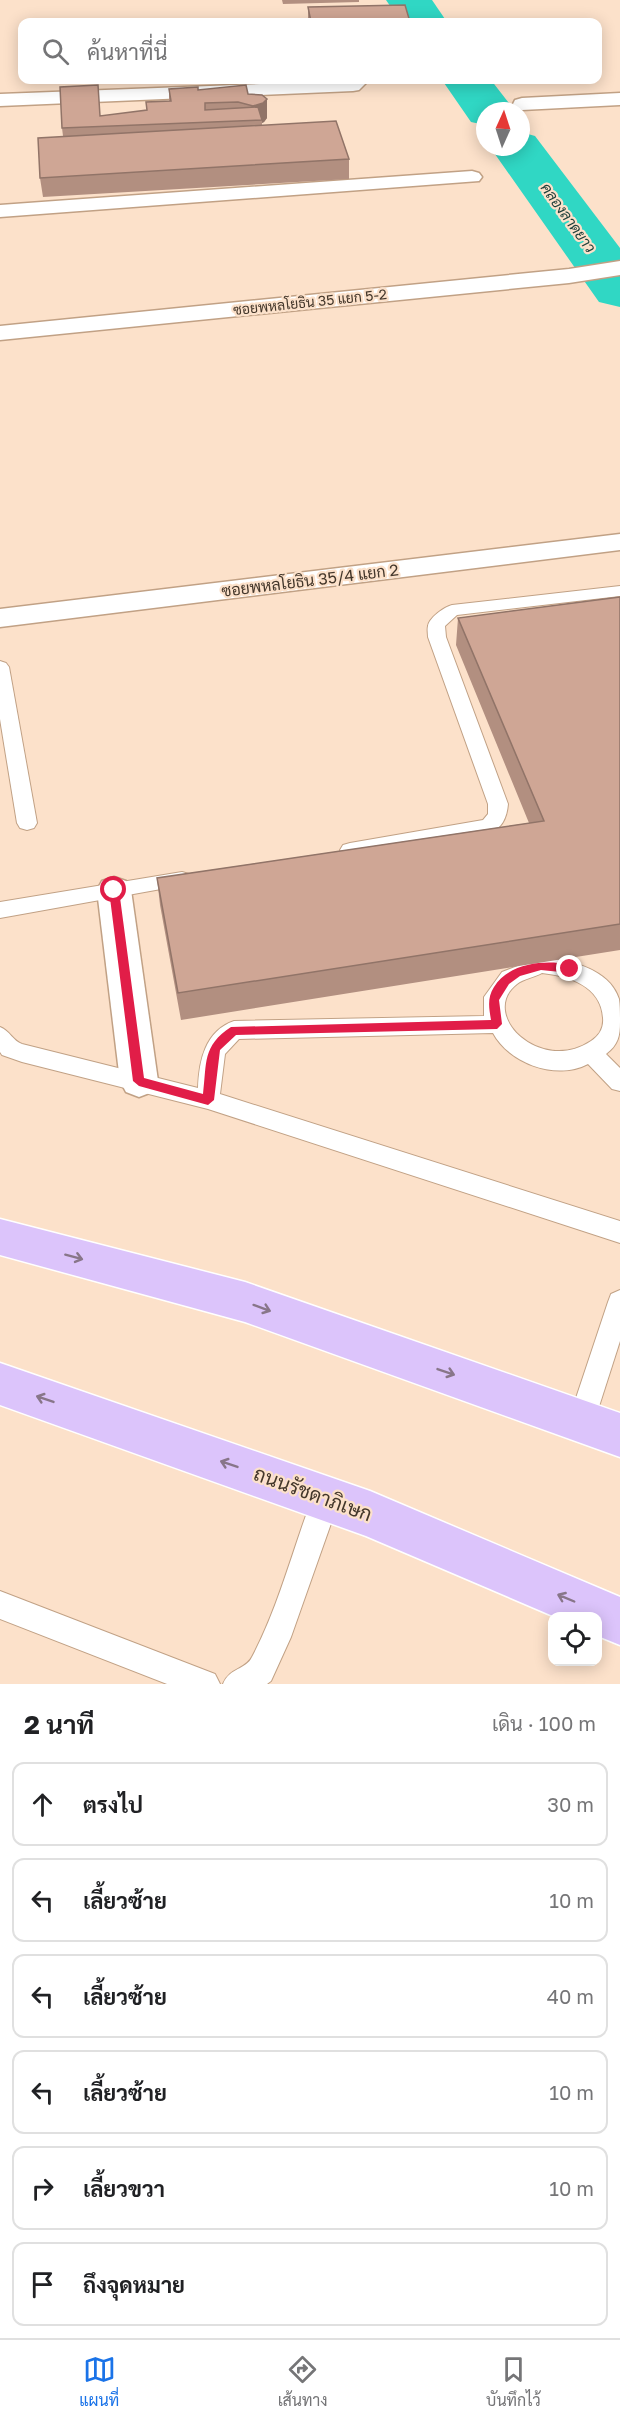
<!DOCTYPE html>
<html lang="th">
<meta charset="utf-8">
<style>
:root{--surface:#fff;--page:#f2f2f2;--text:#202124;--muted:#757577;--line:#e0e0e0;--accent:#1a73e8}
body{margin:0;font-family:"Golos Text",Sarabun,sans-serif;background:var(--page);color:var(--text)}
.controls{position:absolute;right:18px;bottom:18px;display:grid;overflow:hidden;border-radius:12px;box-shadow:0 3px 15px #0003}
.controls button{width:54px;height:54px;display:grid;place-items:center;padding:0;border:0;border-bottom:2px solid var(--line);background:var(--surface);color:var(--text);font:30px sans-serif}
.compass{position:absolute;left:476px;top:102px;width:54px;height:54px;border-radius:50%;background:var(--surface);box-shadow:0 3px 15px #0003;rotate:3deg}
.stop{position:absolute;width:18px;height:18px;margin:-14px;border:4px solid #e11d48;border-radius:50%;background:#fff}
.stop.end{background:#e11d48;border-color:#fff;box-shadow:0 2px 6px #0008}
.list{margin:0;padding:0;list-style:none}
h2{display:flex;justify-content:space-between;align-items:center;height:78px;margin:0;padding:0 24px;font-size:26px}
h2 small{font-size:20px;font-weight:400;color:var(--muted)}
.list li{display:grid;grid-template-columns:39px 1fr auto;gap:18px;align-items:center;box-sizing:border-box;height:84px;margin:0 12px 12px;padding:0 12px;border:2px solid var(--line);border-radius:12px}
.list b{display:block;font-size:22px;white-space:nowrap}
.list em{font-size:20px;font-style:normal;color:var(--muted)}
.icon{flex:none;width:33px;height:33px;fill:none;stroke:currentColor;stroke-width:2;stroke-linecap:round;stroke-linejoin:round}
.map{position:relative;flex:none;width:620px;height:1684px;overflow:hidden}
.search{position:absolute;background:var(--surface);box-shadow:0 3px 15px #0003;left:18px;right:18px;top:18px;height:66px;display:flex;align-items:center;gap:15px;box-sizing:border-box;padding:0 21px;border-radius:12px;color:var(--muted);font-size:22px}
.sheet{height:654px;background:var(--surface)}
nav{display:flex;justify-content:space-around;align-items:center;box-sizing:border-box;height:84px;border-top:2px solid var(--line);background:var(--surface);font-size:16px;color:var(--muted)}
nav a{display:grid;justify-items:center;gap:3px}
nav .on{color:var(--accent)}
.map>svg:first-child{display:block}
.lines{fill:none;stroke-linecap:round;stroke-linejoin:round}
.river{fill:#30d7c4;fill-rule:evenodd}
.service-casing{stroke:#c1a185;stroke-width:2}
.minor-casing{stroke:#c1a185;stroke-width:3}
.primary-casing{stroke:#fff;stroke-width:3}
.service{fill:#fff;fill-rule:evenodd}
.minor{fill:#fff;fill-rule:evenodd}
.primary{fill:#dcc4fb;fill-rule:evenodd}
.wall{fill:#b28f80}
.shaded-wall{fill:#917468}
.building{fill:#cfa695;stroke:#917468;stroke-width:1.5}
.oneway{stroke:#887689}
.route{fill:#e11d48}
.labels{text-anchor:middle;stroke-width:4.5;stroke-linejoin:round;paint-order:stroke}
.far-street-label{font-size:14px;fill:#44372b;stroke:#fce1ca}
.far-water-label{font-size:15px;font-style:italic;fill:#1d3e39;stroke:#fce1ca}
.street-label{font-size:16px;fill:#44372b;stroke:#fce1ca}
.near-street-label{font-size:20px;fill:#44372b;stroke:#fce1ca}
</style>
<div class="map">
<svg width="620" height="1684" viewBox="0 0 620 1684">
<rect width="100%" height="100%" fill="#fce1ca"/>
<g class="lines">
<g class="river">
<polygon points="386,0 432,0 447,22 401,22"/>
<polygon points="442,80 491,80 515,111 485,111 485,125 471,122"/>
<polygon points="521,132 535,136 620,248 620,307 599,302 490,147 521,147"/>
</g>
<g class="service-casing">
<g id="service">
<path d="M620,586V596L457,615L445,626L446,637L508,804C507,817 502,829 489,833L350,857L343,855L340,850L343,845L350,843L483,820L488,814V804L428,637C428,633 427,630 428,626C429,618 444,607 452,605Z"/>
<polygon points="0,661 6,663 9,667 37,823 34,828 27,830 20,828 17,823 0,719"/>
<polygon points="182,872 189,874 192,879 189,884 0,918 0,902"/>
<path d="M541,957C569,960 609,968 619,999C620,1005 620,1015 620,1022C620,1036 618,1045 606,1054L620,1068V1091L612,1089L588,1064C556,1081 509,1063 493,1033L239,1039L225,1054L220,1094L620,1221V1243L208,1109L22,1062L2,1055L0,1052V1027C10,1031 13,1041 22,1044L198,1088C199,1061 205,1031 234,1021L484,1016V997L502,972ZM542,973C569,976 601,986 603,1018C604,1028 599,1036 591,1041C540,1075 478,1014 517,984C523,979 535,977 542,973Z"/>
<polygon points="620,1290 620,1341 595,1419 591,1428 582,1432 573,1428 569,1419 608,1302 611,1294"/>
<path d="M326,1484L336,1488L340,1498L291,1637L271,1681L267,1684H223C230,1667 246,1670 252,1657C280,1604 294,1544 316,1488Z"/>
<polygon points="0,1591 215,1674 220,1684 167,1684 0,1619"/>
</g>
</g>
<g class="minor-casing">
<g id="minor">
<polygon points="365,80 367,82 359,90 353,91 0,106 0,94"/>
<polygon points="620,93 620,105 522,110 515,108 513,104 515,100 522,98"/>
<polygon points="472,171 479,173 482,177 479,181 0,217 0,205"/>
<polygon points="620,261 620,275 569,283 0,340 0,326 569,269"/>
<polygon points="620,534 620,550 0,627 0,609"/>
<polygon points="114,877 126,881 131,890 158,1081 152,1092 139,1097 126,1092 120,1081 97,890 102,881"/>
</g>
</g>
<g class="primary-casing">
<g id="primary">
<polygon points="0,1219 245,1282 620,1413 620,1457 245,1322 0,1255"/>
<polygon points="0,1363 370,1491 620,1597 620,1645 598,1636 598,1616 553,1616 366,1536 0,1405"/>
</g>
</g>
<use href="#service" class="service"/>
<use href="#minor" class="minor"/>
<use href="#primary" class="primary"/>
</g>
<g class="wall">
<polygon points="282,0 359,0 359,2 283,4"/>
<polygon points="308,7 410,22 308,22"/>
<polygon points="169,89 248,94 267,99 267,118 264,122 262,123 262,125 349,159 349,179 43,197 40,178 63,136 62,128 147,110 169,101"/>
<polygon points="620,597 620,950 181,1020 160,905 157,878 529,823 456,645 458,618"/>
</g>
<polygon class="shaded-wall" points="267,99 267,118 264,122 262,123 262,120 253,121 253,106"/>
<g class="building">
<polygon points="405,5 410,22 311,22 308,7"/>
<polygon points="98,85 100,116 147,110 146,102 171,101 169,89 198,87 198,90 246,85 248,94 262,95 267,99 263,103 253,106 238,102 205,103 205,110 258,107 262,120 62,128 60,87"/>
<polygon points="336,121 349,159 40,178 38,138"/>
<polygon points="620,597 620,924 178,993 157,878 544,821 458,618"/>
</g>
<defs><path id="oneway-shaft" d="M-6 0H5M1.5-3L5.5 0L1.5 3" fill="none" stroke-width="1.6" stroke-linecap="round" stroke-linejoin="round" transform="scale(1.5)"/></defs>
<g class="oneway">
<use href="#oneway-shaft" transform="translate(74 1257) rotate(15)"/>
<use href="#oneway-shaft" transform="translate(262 1308) rotate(20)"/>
<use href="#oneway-shaft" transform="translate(446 1372) rotate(19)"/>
<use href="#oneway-shaft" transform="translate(45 1399) rotate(-161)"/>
<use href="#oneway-shaft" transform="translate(229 1464) rotate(-161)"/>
<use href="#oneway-shaft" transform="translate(566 1598) rotate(-157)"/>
</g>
<path class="route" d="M114,887L119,890L144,1078L203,1094C207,1063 202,1046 231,1027L491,1020C489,1008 487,998 494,987C507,966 536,961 558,963C565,964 571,964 575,969L570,973L541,970L520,976L509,984L499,1000L502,1024L497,1029L236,1035L220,1050L214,1100L208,1105L139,1086L133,1081L109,890Z"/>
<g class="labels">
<g class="far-street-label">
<text transform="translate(310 302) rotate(-6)" y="5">ซอยพหลโยธิน 35 แยก 5-2</text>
</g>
<g class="far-water-label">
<text transform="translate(568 218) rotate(54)" y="5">คลองลาดยาว</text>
</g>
<g class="street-label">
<text transform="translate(310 580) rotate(-7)" y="6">ซอยพหลโยธิน 35/4 แยก 2</text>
</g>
<g class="near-street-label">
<text transform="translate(313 1494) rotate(20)" y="7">ถนนรัชดาภิเษก</text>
</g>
</g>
</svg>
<div class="controls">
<button><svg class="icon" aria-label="locate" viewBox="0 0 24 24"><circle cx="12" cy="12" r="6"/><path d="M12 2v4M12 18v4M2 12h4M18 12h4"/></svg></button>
</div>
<svg class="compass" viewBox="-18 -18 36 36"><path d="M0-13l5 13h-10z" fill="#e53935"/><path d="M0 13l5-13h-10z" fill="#757577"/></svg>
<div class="stop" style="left:114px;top:890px"></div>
<div class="stop end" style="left:570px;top:969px"></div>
<div class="search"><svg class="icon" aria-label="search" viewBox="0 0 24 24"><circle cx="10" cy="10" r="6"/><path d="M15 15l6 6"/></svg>ค้นหาที่นี่</div>
</div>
<section class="sheet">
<h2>2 นาที<small>เดิน · 100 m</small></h2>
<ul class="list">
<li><svg class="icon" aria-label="ahead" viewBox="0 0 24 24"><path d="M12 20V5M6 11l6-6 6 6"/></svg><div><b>ตรงไป</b></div><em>30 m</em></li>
<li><svg class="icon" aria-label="left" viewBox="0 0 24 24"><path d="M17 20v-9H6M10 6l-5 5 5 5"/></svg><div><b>เลี้ยวซ้าย</b></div><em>10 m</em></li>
<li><svg class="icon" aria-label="left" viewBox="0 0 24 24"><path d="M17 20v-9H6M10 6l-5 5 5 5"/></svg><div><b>เลี้ยวซ้าย</b></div><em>40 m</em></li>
<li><svg class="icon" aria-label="left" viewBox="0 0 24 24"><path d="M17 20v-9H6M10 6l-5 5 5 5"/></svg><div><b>เลี้ยวซ้าย</b></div><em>10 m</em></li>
<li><svg class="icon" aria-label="right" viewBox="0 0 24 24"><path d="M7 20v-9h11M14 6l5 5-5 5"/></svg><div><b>เลี้ยวขวา</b></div><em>10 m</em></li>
<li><svg class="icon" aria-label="arrive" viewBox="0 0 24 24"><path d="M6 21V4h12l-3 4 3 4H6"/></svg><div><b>ถึงจุดหมาย</b></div></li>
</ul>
</section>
<nav>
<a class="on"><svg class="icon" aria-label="map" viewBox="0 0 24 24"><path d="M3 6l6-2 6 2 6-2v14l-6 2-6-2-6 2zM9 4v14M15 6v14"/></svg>แผนที่</a>
<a><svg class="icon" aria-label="directions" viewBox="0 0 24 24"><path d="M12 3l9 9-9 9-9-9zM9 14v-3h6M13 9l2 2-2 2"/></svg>เส้นทาง</a>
<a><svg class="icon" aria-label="saved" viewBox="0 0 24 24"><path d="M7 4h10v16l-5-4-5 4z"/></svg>บันทึกไว้</a>
</nav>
